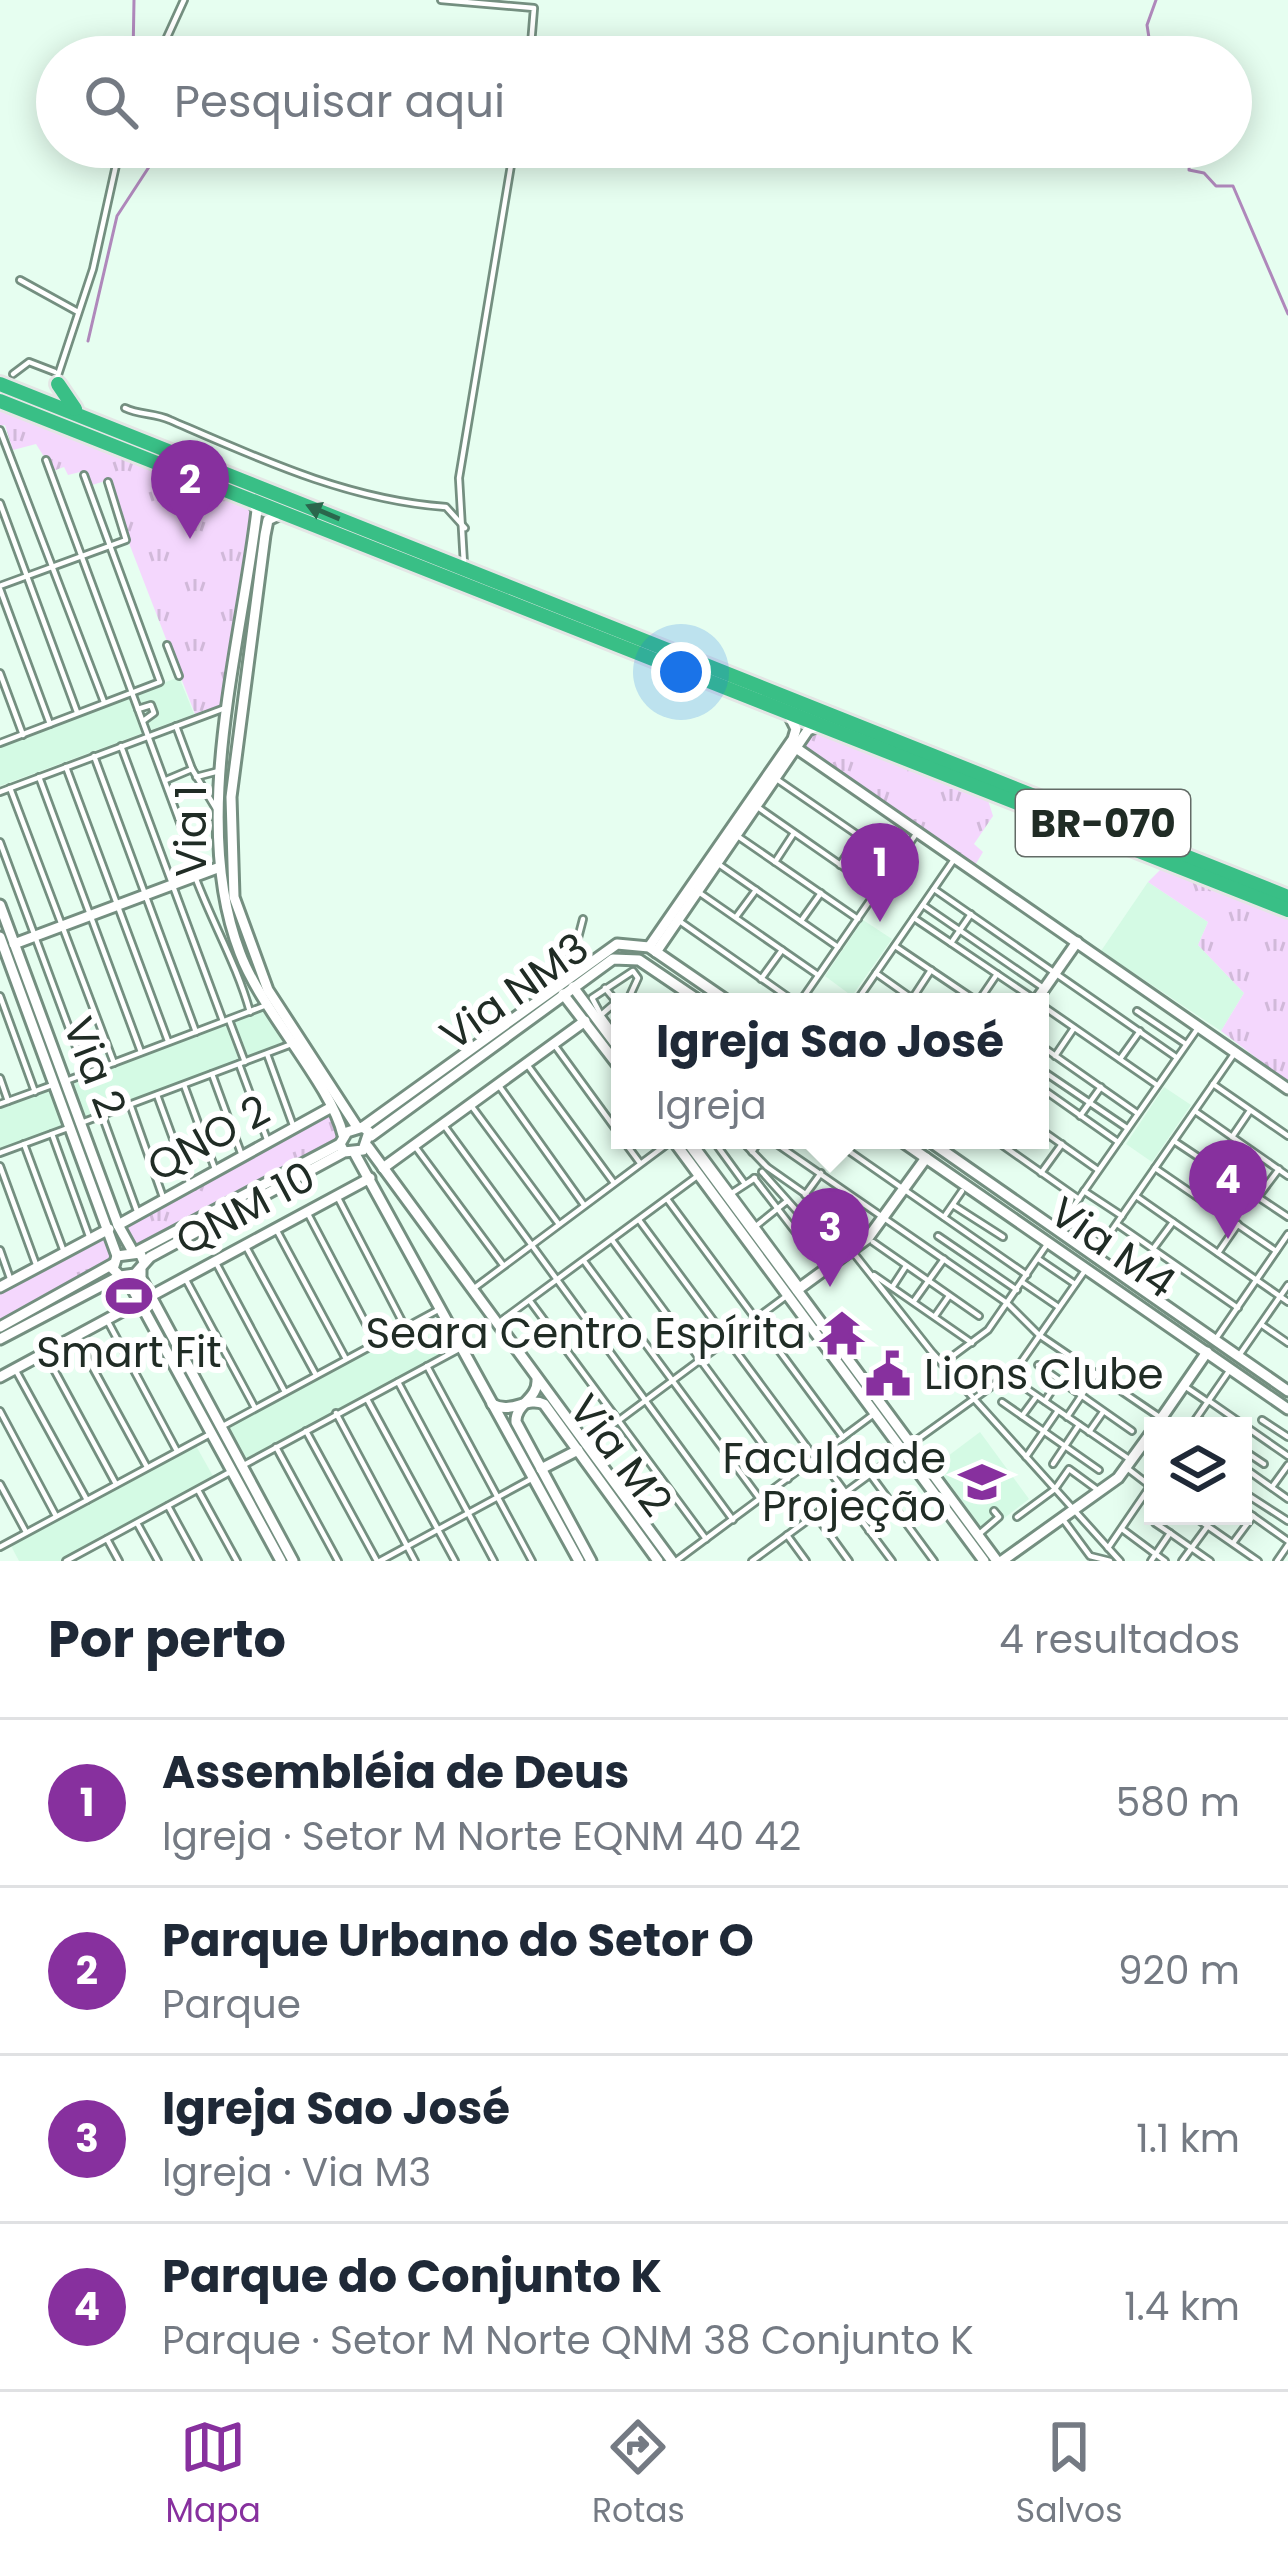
<!DOCTYPE html>
<html lang="pt">
<meta charset="utf-8">
<style>
:root{--surface:#fff;--page:#f2f2f3;--text:#1f2937;--muted:#747a83;--line:#e0e1e3;--accent:#87309e}
body{margin:0;font-family:Poppins,sans-serif;background:var(--page);color:var(--text)}
.controls{position:absolute;right:36px;bottom:36px;display:grid;overflow:hidden;border-radius:0px;box-shadow:0 6px 30px #0003}
.controls button{width:108px;height:108px;display:grid;place-items:center;padding:0;border:0;border-bottom:3px solid var(--line);background:var(--surface);color:var(--text);font:60px sans-serif}
.you{position:absolute;left:681px;top:672px;width:42px;height:42px;margin:-30px;border:9px solid #fff;border-radius:50%;background:#1a73e8;box-shadow:0 0 0 18px #1a73e833}
.badge{display:grid;place-items:center;width:78px;height:78px;border-radius:50%;background:var(--accent);color:#fff;font-size:39px;font-weight:700}
.pin{position:absolute;translate:-50% -99px;filter:drop-shadow(0 3px 6px #0008)}
.pin::after{content:'';position:absolute;top:63px;width:42px;height:36px;background:inherit;clip-path:polygon(0 0,100% 0,50% 100%)}
.popup{position:absolute;left:611px;top:993px;width:438px;height:156px;box-sizing:border-box;display:grid;place-content:center;border-radius:0px;background:var(--surface);filter:drop-shadow(0 3px 9px #0005);font-size:39px;white-space:nowrap;color:var(--muted)}
.popup b{font-size:45px;color:var(--text)}
.popup::after{content:'';position:absolute;left:50%;top:100%;margin-left:-24px;border:24px solid transparent;border-top-color:var(--surface)}
.list{margin:0;padding:0;list-style:none}
h2{display:flex;justify-content:space-between;align-items:center;height:156px;margin:0;padding:0 48px;font-size:51px}
h2 small{font-size:39px;font-weight:400;color:var(--muted)}
.list li{display:grid;grid-template-columns:78px 1fr auto;gap:36px;align-items:center;box-sizing:border-box;height:168px;padding:0 48px;border-top:3px solid var(--line)}
.list b{display:block;font-size:45px;white-space:nowrap}
.list p{margin:0;font-size:39px;white-space:nowrap;color:var(--muted)}
.list em{font-size:39px;font-style:normal;color:var(--muted)}
.icon{flex:none;width:66px;height:66px;fill:none;stroke:currentColor;stroke-width:2;stroke-linecap:round;stroke-linejoin:round}
.map{position:relative;flex:none;width:1288px;height:1561px;overflow:hidden}
.search{position:absolute;background:var(--surface);box-shadow:0 6px 30px #0003;left:36px;right:36px;top:36px;height:132px;display:flex;align-items:center;gap:30px;box-sizing:border-box;padding:0 42px;border-radius:66px;color:var(--muted);font-size:45px}
.sheet{height:828px;background:var(--surface)}
nav{display:flex;justify-content:space-around;align-items:center;box-sizing:border-box;height:168px;border-top:3px solid var(--line);background:var(--surface);font-size:33px;color:var(--muted)}
nav a{display:grid;justify-items:center;gap:6px}
nav .on{color:var(--accent)}
.map>svg:first-child{display:block}
.built{fill:#d4fae4}
.grass{fill:url(#grass-tufts)}
.lines{fill:none;stroke-linecap:round;stroke-linejoin:round}
.stream{stroke:#af88bb;stroke-width:3}
.street-casing{stroke:#748f80;stroke-width:10}
.secondary-casing{stroke:#748f80;stroke-width:15}
.highway-casing{stroke:#e4e6e5;stroke-width:20}
.street{stroke:#fff;stroke-width:4.5}
.secondary{stroke:#fff;stroke-width:9}
.highway{stroke:#39bf86;stroke-width:14}
.oneway{fill:#2a674c}
.labels{text-anchor:middle;stroke-width:12;stroke-linejoin:round;paint-order:stroke}
.shield{fill:#fff;stroke:#636b66;stroke-width:3}
.shield-label{font-size:39px;font-weight:bold;fill:#202c25}
.street-label{font-size:42px;fill:#202c25;stroke:#fff}
.poi-label{font-size:42px;fill:#202c25;stroke:#fff;text-anchor:end}
</style>
<div class="map">
<svg width="1288" height="1561" viewBox="0 0 1288 1561">
<defs>
<pattern id="grass-tufts" width="24" height="20" patternUnits="userSpaceOnUse" patternTransform="scale(3)"><rect width="24" height="20" fill="#f4d7fd"/><path d="M3 7l-1-3M5 7V3M7 7l1-3M15 17l-1-3M17 17v-4M19 17l1-3" fill="none" stroke="#d1b9d9"/></pattern>
</defs>
<rect width="100%" height="100%" fill="#e6fef0"/>
<g class="built">
<polygon points="179,677 194,714 0,786 0,746"/>
<polygon points="1148,882 1208,922 1198,945 1244,993 1221,1031 1101,951"/>
<polygon points="863,920 892,939 852,996 825,976"/>
<polygon points="263,1009 285,1043 82,1119 68,1083"/>
<polygon points="1164,1087 1191,1105 1152,1162 1126,1144"/>
<polygon points="54,1089 68,1124 0,1149 0,1109"/>
<polygon points="420,1323 440,1356 243,1461 225,1428"/>
<polygon points="980,1432 1029,1499 985,1533 936,1465"/>
<polygon points="195,1444 214,1478 61,1561 19,1561 10,1544"/>
</g>
<g class="grass">
<polygon points="0,405 253,506 228,704 195,714 105,481 89,486 84,471 68,475 64,467 53,471 36,444 13,450 5,425 0,426"/>
<polygon points="815,729 987,797 993,816 974,844 983,852 974,867 801,747"/>
<polygon points="1160,870 1179,871 1288,916 1288,1082 1221,1031 1244,993 1198,945 1208,922 1148,882"/>
<polygon points="331,1112 341,1134 337,1142 134,1248 122,1227"/>
<polygon points="109,1233 112,1260 0,1324 0,1290"/>
</g>
<g class="lines">
<g class="stream">
<polyline points="133,57 134,0"/>
<polyline points="1152,57 1147,25 1156,0"/>
<polyline points="1183,147 1190,156 1189,170 1204,173 1216,186 1233,186 1288,314"/>
<polyline points="88,341 117,216 162,147"/>
</g>
<g class="street-casing">
<g id="street">
<polyline points="441,0 534,8 530,57"/>
<polyline points="158,57 184,0"/>
<polyline points="20,280 78,312"/>
<polyline points="13,374 29,362 55,372"/>
<polyline points="57,378 93,269 120,147"/>
<path d="M125,408C139,415 155,413 170,420C260,459 348,500 446,507L465,528"/>
<polyline points="0,430 104,702"/>
<polyline points="46,460 199,874"/>
<polyline points="0,503 77,712"/>
<polyline points="464,564 459,478 514,147"/>
<polyline points="0,586 126,540 108,482"/>
<polyline points="0,589 50,724"/>
<polyline points="167,645 179,676"/>
<polyline points="0,673 23,735"/>
<polyline points="138,709 151,705 154,713 143,721"/>
<polyline points="176,726 192,769 218,812"/>
<polyline points="0,743 160,682 84,475"/>
<polyline points="121,746 223,1021"/>
<polyline points="94,756 196,1032"/>
<polyline points="66,767 168,1041"/>
<polyline points="39,777 141,1052"/>
<polyline points="196,777 219,771"/>
<polyline points="775,778 897,862"/>
<polyline points="166,780 192,769"/>
<polyline points="10,788 114,1063"/>
<polyline points="0,792 225,708"/>
<polyline points="756,806 878,891"/>
<polyline points="736,835 858,919"/>
<polyline points="0,842 86,1074"/>
<polyline points="775,862 794,833"/>
<polyline points="717,863 838,947"/>
<polyline points="840,865 859,836"/>
<path d="M196,879C213,924 237,965 250,1012"/>
<polyline points="934,889 1176,1057"/>
<polyline points="697,891 818,975"/>
<polyline points="923,905 1042,987"/>
<polyline points="736,917 756,890"/>
<polyline points="914,918 1034,999"/>
<polyline points="678,920 795,1002"/>
<polyline points="801,921 821,893"/>
<polyline points="951,943 971,914"/>
<polyline points="895,946 978,1002"/>
<polyline points="876,973 917,1002"/>
<polyline points="761,979 782,950"/>
<polyline points="554,985 553,963 577,942 583,919"/>
<polyline points="605,988 620,1006"/>
<polyline points="0,996 35,1092"/>
<polyline points="912,999 931,970"/>
<polyline points="616,1002 601,1015 620,1041"/>
<polyline points="800,1002 916,834"/>
<polyline points="856,1002 955,858"/>
<polyline points="978,1002 997,974"/>
<polyline points="1040,1004 1157,1085"/>
<polyline points="1137,1011 1186,1044"/>
<polyline points="601,1015 592,998 633,971 638,978 627,1002"/>
<polyline points="229,1020 245,1062"/>
<polyline points="553,1043 620,1135"/>
<polyline points="1040,1045 1137,1113"/>
<polyline points="267,1054 294,1128"/>
<polyline points="1055,1056 1074,1028"/>
<polyline points="1120,1059 1140,1031"/>
<polyline points="526,1063 614,1183"/>
<polyline points="239,1064 268,1142"/>
<polyline points="1040,1069 1127,1128"/>
<polyline points="212,1074 241,1153"/>
<polyline points="0,1078 8,1101"/>
<polyline points="66,1081 264,1006"/>
<polyline points="497,1083 584,1205"/>
<polyline points="1213,1084 1288,1136"/>
<polyline points="184,1085 215,1169"/>
<polyline points="1040,1087 1118,1142"/>
<polyline points="157,1095 190,1185"/>
<polyline points="0,1104 55,1084"/>
<polyline points="130,1104 164,1200"/>
<polyline points="470,1104 558,1223"/>
<polyline points="1195,1111 1288,1176"/>
<polyline points="102,1115 137,1211"/>
<polyline points="1080,1116 1101,1087"/>
<polyline points="81,1123 289,1045"/>
<polyline points="443,1124 733,1520"/>
<polyline points="1040,1129 1098,1170"/>
<polyline points="52,1134 90,1239"/>
<polyline points="1232,1137 1249,1112"/>
<polyline points="623,1140 640,1163"/>
<polyline points="692,1140 801,1287"/>
<polyline points="713,1140 745,1184"/>
<polyline points="741,1140 766,1166"/>
<polyline points="771,1140 1007,1303 1039,1335 1161,1418"/>
<polyline points="833,1140 1027,1275"/>
<polyline points="995,1140 1079,1199"/>
<polyline points="1174,1141 1288,1217"/>
<polyline points="24,1144 64,1252"/>
<polyline points="414,1145 503,1265"/>
<polyline points="752,1152 760,1140"/>
<polyline points="0,1153 68,1128"/>
<polyline points="0,1166 37,1267"/>
<polyline points="767,1167 865,1236"/>
<polyline points="1155,1168 1276,1251"/>
<polyline points="762,1172 838,1257"/>
<polyline points="1041,1173 1062,1144"/>
<polyline points="754,1178 814,1256"/>
<polyline points="1084,1191 1122,1216"/>
<polyline points="732,1193 755,1178"/>
<polyline points="1193,1193 1212,1166"/>
<polyline points="805,1195 821,1173"/>
<polyline points="337,1196 405,1327"/>
<polyline points="1136,1196 1288,1302"/>
<polyline points="1258,1197 1279,1169"/>
<polyline points="667,1199 843,1437"/>
<polyline points="953,1205 1003,1237"/>
<polyline points="307,1212 376,1343"/>
<polyline points="944,1217 962,1191"/>
<polyline points="1065,1219 1102,1245"/>
<polyline points="639,1220 815,1458"/>
<polyline points="1117,1224 1238,1308"/>
<polyline points="756,1226 787,1201"/>
<polyline points="276,1229 346,1359"/>
<polyline points="1057,1230 1198,1028"/>
<polyline points="817,1232 835,1216"/>
<polyline points="938,1236 1017,1290"/>
<polyline points="612,1240 788,1479"/>
<polyline points="873,1242 979,1316"/>
<polyline points="245,1245 316,1375"/>
<polyline points="1153,1249 1173,1222"/>
<polyline points="0,1250 11,1281"/>
<polyline points="852,1251 931,1351 1120,1561"/>
<polyline points="1218,1253 1238,1224"/>
<polyline points="1094,1256 1234,1054"/>
<polyline points="1040,1260 1075,1284"/>
<polyline points="215,1261 285,1392"/>
<polyline points="584,1261 760,1499"/>
<polyline points="874,1275 972,1343"/>
<polyline points="185,1278 255,1408"/>
<polyline points="1022,1282 1057,1306"/>
<polyline points="893,1286 906,1266"/>
<polyline points="473,1289 670,1142"/>
<polyline points="530,1301 706,1539"/>
<polyline points="914,1301 944,1259"/>
<polyline points="935,1316 949,1296"/>
<polyline points="107,1320 177,1451"/>
<polyline points="498,1323 696,1177"/>
<polyline points="1262,1325 1288,1343"/>
<polyline points="76,1337 147,1467"/>
<polyline points="1215,1340 1288,1234"/>
<polyline points="45,1353 116,1484"/>
<polyline points="1238,1357 1288,1285"/>
<polyline points="942,1364 988,1330 1048,1243"/>
<polyline points="1038,1365 1132,1431"/>
<polyline points="427,1366 532,1561"/>
<polyline points="15,1369 87,1500"/>
<polyline points="1008,1376 1132,1461"/>
<polyline points="398,1382 494,1561"/>
<polyline points="1183,1385 1208,1402"/>
<polyline points="367,1399 455,1561"/>
<polyline points="1045,1401 1058,1381"/>
<polyline points="1209,1401 1288,1456"/>
<polyline points="1002,1402 1099,1470"/>
<polyline points="0,1411 56,1516"/>
<polyline points="336,1413 415,1561"/>
<polyline points="1022,1416 1036,1397"/>
<polyline points="1067,1417 1096,1374"/>
<polyline points="1197,1418 1209,1426"/>
<polyline points="1262,1420 1288,1437"/>
<polyline points="1191,1426 1229,1371"/>
<polyline points="221,1427 438,1310"/>
<polyline points="306,1431 377,1561"/>
<polyline points="1089,1432 1103,1412"/>
<polyline points="587,1444 785,1297"/>
<polyline points="911,1444 1017,1368 1086,1269"/>
<polyline points="276,1447 338,1561"/>
<polyline points="1243,1450 1264,1464"/>
<polyline points="818,1455 845,1492"/>
<polyline points="1026,1457 1057,1412"/>
<polyline points="1053,1464 1079,1425"/>
<polyline points="242,1466 459,1349"/>
<polyline points="1243,1467 1288,1499"/>
<polyline points="1127,1468 1153,1488"/>
<polyline points="870,1474 934,1561"/>
<polyline points="0,1484 26,1532"/>
<polyline points="1272,1487 1288,1465"/>
<polyline points="198,1490 237,1561"/>
<polyline points="1243,1492 1288,1521"/>
<polyline points="842,1494 892,1561"/>
<polyline points="168,1506 198,1561"/>
<polyline points="1243,1509 1288,1541"/>
<polyline points="815,1514 849,1561"/>
<polyline points="1193,1516 1258,1561"/>
<polyline points="1017,1517 1055,1489 1069,1469 1099,1491"/>
<polyline points="1062,1518 1090,1556 1110,1561"/>
<polyline points="137,1523 158,1561"/>
<polyline points="1122,1529 1165,1561"/>
<polyline points="869,1531 896,1510"/>
<polyline points="1170,1533 1210,1561"/>
<polyline points="787,1535 806,1561"/>
<polyline points="978,1535 999,1517 994,1511"/>
<polyline points="107,1539 119,1561"/>
<polyline points="1233,1543 1253,1516"/>
<polyline points="0,1547 212,1433"/>
<polyline points="1108,1548 1153,1482"/>
<polyline points="66,1561 230,1472"/>
<polyline points="380,1561 533,1478"/>
<polyline points="676,1561 874,1414"/>
<polyline points="752,1561 902,1451"/>
<polyline points="1151,1561 1170,1533 1155,1523"/>
<polyline points="1182,1561 1207,1527"/>
<polyline points="1277,1561 1288,1545"/>
</g>
</g>
<g class="secondary-casing">
<g id="secondary">
<path d="M253,503L257,510C241,647 189,821 240,953C262,1012 331,1084 343,1135"/>
<polyline points="283,513 268,520 265,535 231,797 234,897 268,990 357,1127"/>
<polyline points="796,748 1288,1089"/>
<polyline points="0,905 118,1225 132,1250"/>
<polyline points="0,937 117,1256"/>
<polyline points="14,944 220,867"/>
<polyline points="649,947 793,739 796,729 788,713"/>
<polyline points="656,952 808,730 820,725"/>
<polyline points="573,987 620,1050"/>
<polyline points="563,994 620,1068"/>
<polyline points="1035,1002 1077,942"/>
<polyline points="363,1127 617,944 649,947 729,1002"/>
<polyline points="371,1136 613,959 639,960 701,1002"/>
<polyline points="673,1140 984,1561"/>
<polyline points="686,1140 997,1561"/>
<polyline points="900,1140 1288,1409"/>
<polyline points="928,1140 1288,1391"/>
<polyline points="368,1147 672,1561"/>
<polyline points="355,1154 579,1561"/>
<polyline points="383,1168 585,1021"/>
<polyline points="118,1225 330,1108"/>
<polyline points="138,1251 340,1144"/>
<polyline points="144,1262 140,1253 117,1256 113,1269 120,1276 135,1274 150,1257 344,1152 363,1150 369,1132 363,1127 347,1132 340,1144 344,1152"/>
<polyline points="141,1270 141,1278 293,1561"/>
<polyline points="126,1277 281,1561"/>
<polyline points="0,1287 109,1229"/>
<polyline points="797,1290 868,1238 926,1158"/>
<polyline points="151,1296 370,1178"/>
<polyline points="0,1327 113,1264"/>
<polyline points="0,1339 120,1276"/>
<polyline points="0,1377 141,1301"/>
<path d="M537,1380C538,1399 515,1404 516,1422L591,1561"/>
<path d="M492,1404C512,1415 526,1396 544,1404L658,1561"/>
<polyline points="1156,1426 1207,1352"/>
<polyline points="541,1469 578,1450"/>
<polyline points="1002,1561 1118,1478 1153,1430"/>
</g>
</g>
<g class="highway-casing">
<g id="highway">
<polyline points="0,384 1288,897"/>
<polyline points="58,384 75,409"/>
<polyline points="0,401 1288,910"/>
</g>
</g>
<use href="#street" class="street"/>
<use href="#secondary" class="secondary"/>
<use href="#highway" class="highway"/>
</g>
<defs><path id="oneway-solid" d="M-6-.8H1V-3.2L6.5 0L1 3.2V.8H-6Z" transform="scale(3)"/></defs>
<use class="oneway" href="#oneway-solid" transform="translate(323 512) rotate(-157)"/>
<defs>
<g id="stadium-bare" transform="scale(3.6)"><path d="M0-5a6.5 5 0 1 0 0 10a6.5 5 0 1 0 0-10ZM-3.5-1.8h7v3.6h-7Z" fill="#87309e" stroke="#fff" stroke-width="2.5" paint-order="stroke"/></g>
<g id="temple-bare" transform="scale(3.6)"><path d="M0-6L5-2H3V0L6.5 2.5H4V6H1.5V3h-3V6H-4V2.5H-6.5L-3 0V-2H-5Z" fill="#87309e" stroke="#fff" stroke-width="2.5" paint-order="stroke"/></g>
<g id="civic-bare" transform="scale(3.6)"><path d="M-.6-6.5H3V-4.5H.6V-3L4-1V1h2V6H-6V1h2V-1L-.6-3ZM-1.2 2.5V6h2.4V2.5Z" fill="#87309e" stroke="#fff" stroke-width="2.5" paint-order="stroke"/></g>
<g id="university-bare" transform="scale(3.6)"><path d="M0-5L7-2L0 1L-7-2ZM-4 1L0 2.5L4 1V4Q0 6-4 4Z" fill="#87309e" stroke="#fff" stroke-width="2.5" paint-order="stroke"/></g>
</defs>
<g fill-rule="evenodd">
<use href="#stadium-bare" x="129" y="1296"/>
<use href="#temple-bare" x="842" y="1333"/>
<use href="#civic-bare" x="888" y="1374"/>
<use href="#university-bare" x="982" y="1482"/>
</g>
<g class="labels">
<rect class="shield" x="1016" y="790" width="174" height="66" rx="9"/>
<g class="shield-label">
<text x="1103" y="837">BR-070</text>
</g>
<g class="street-label">
<text transform="translate(191 831) rotate(-90)" y="15">Via 1</text>
<text transform="translate(514 991) rotate(-35)" y="15">Via NM3</text>
<text transform="translate(95 1067) rotate(69)" y="15">Via 2</text>
<text transform="translate(208 1138) rotate(-29)" y="15">QNO 2</text>
<text transform="translate(245 1208) rotate(-28)" y="15">QNM 10</text>
<text transform="translate(1113 1247) rotate(35)" y="15">Via M4</text>
<text transform="translate(621 1455) rotate(53)" y="15">Via M2</text>
</g>
<g class="poi-label">
<text x="806" y="1348">Seara Centro Espírita</text>
<text x="129" y="1367" text-anchor="middle">Smart Fit</text>
<text x="924" y="1389" text-anchor="start">Lions Clube</text>
<text x="946" y="1473">Faculdade<tspan x="946" dy="48">Projeção</tspan></text>
</g>
</g>
</svg>
<div class="controls">
<button><svg class="icon" aria-label="layers" viewBox="0 0 24 24"><path d="M12 4l9 5-9 5-9-5zM3 14l9 5 9-5"/></svg></button>
</div>
<div class="you"></div>
<div class="pin badge" style="left:880px;top:922px">1</div>
<div class="pin badge" style="left:190px;top:539px">2</div>
<div class="pin badge" style="left:830px;top:1287px">3</div>
<div class="popup"><b>Igreja Sao José</b>Igreja</div>
<div class="pin badge" style="left:1228px;top:1239px">4</div>
<div class="search"><svg class="icon" aria-label="search" viewBox="0 0 24 24"><circle cx="10" cy="10" r="6"/><path d="M15 15l6 6"/></svg>Pesquisar aqui</div>
</div>
<section class="sheet">
<h2>Por perto<small>4 resultados</small></h2>
<ul class="list">
<li><span class="badge">1</span><div><b>Assembléia de Deus</b><p>Igreja · Setor M Norte EQNM 40 42</p></div><em>580 m</em></li>
<li><span class="badge">2</span><div><b>Parque Urbano do Setor O</b><p>Parque</p></div><em>920 m</em></li>
<li><span class="badge">3</span><div><b>Igreja Sao José</b><p>Igreja · Via M3</p></div><em>1.1 km</em></li>
<li><span class="badge">4</span><div><b>Parque do Conjunto K</b><p>Parque · Setor M Norte QNM 38 Conjunto K</p></div><em>1.4 km</em></li>
</ul>
</section>
<nav>
<a class="on"><svg class="icon" aria-label="map" viewBox="0 0 24 24"><path d="M3 6l6-2 6 2 6-2v14l-6 2-6-2-6 2zM9 4v14M15 6v14"/></svg>Mapa</a>
<a><svg class="icon" aria-label="directions" viewBox="0 0 24 24"><path d="M12 3l9 9-9 9-9-9zM9 14v-3h6M13 9l2 2-2 2"/></svg>Rotas</a>
<a><svg class="icon" aria-label="saved" viewBox="0 0 24 24"><path d="M7 4h10v16l-5-4-5 4z"/></svg>Salvos</a>
</nav>
